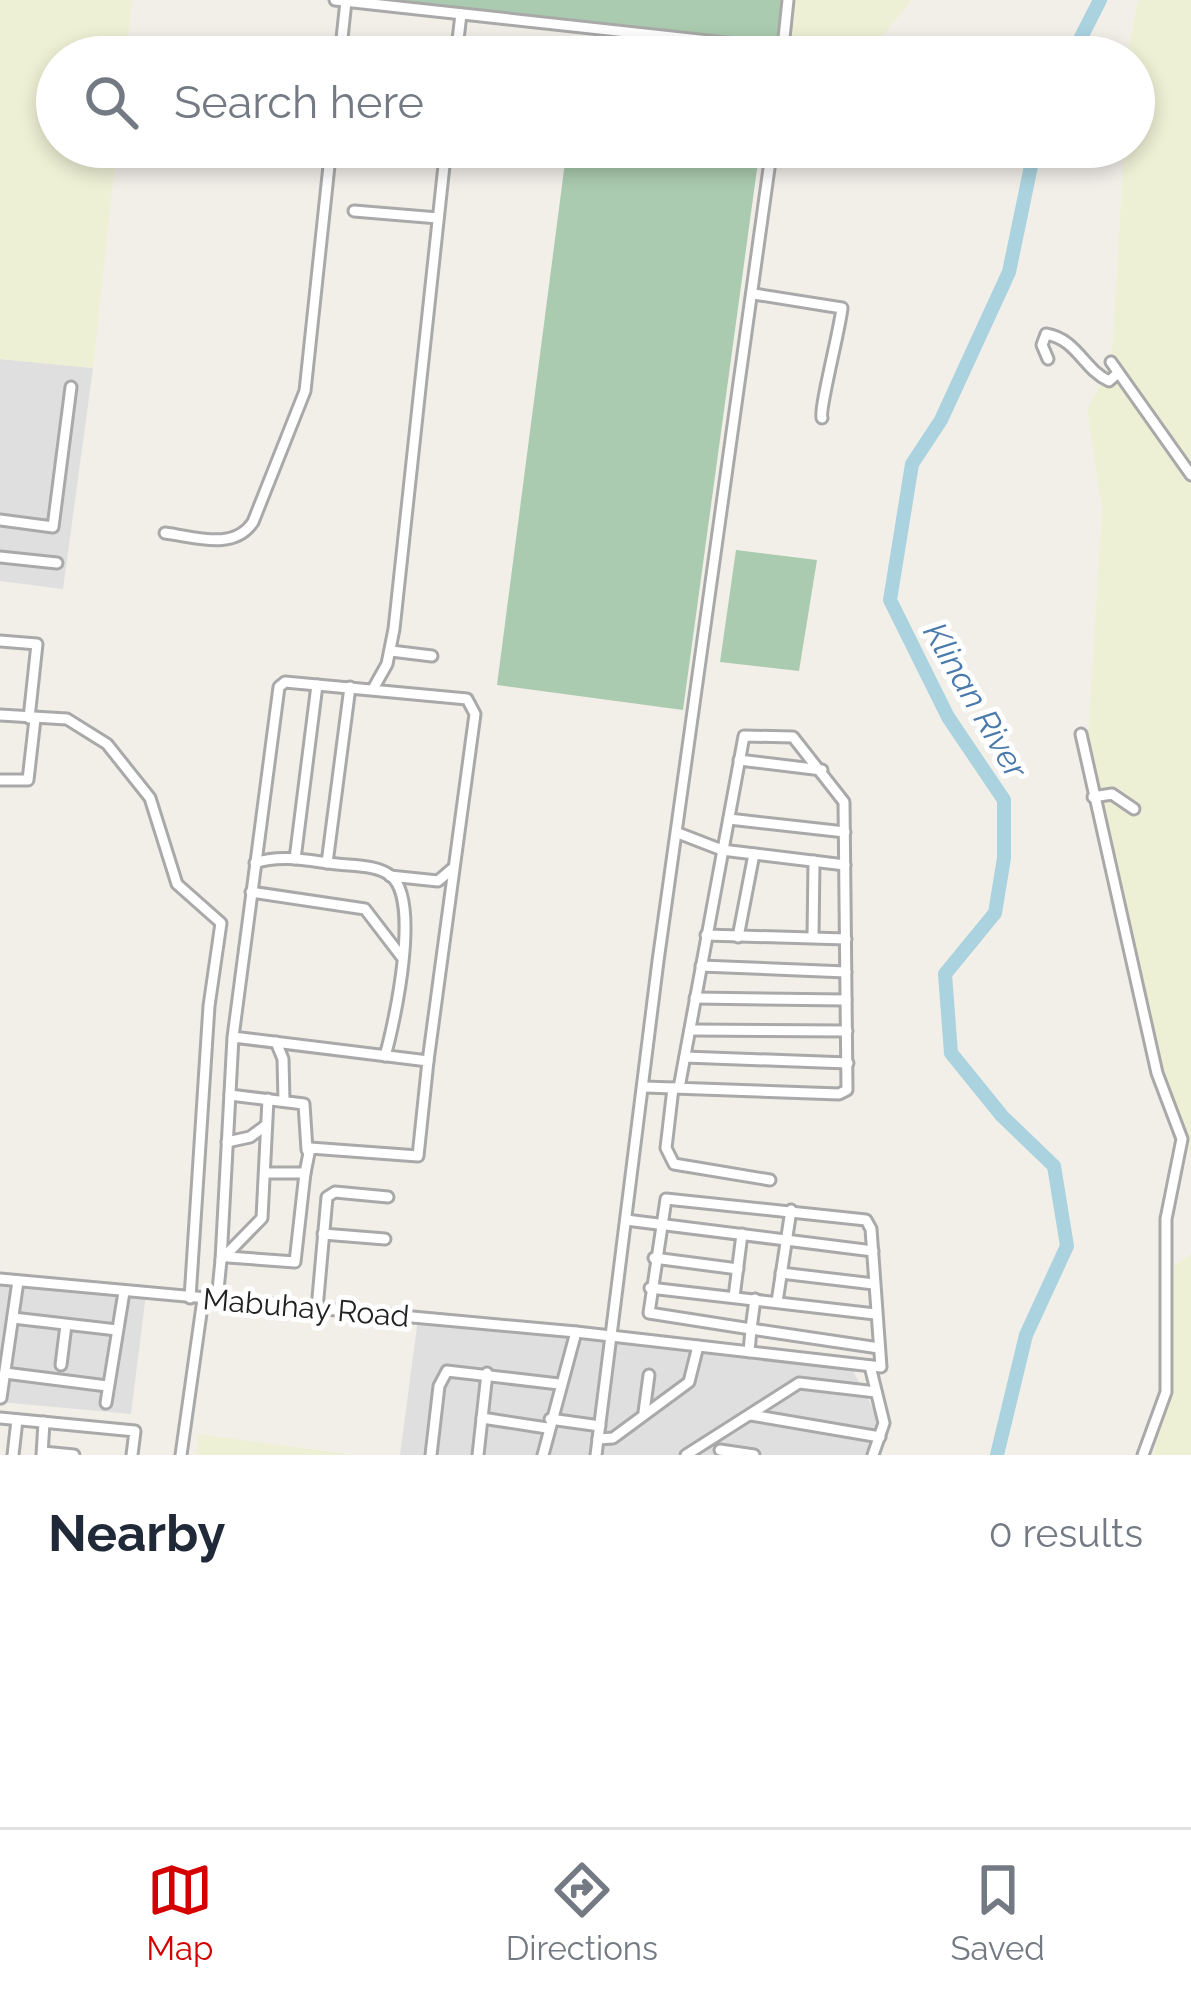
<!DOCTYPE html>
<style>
:root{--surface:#fff;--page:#f2f2f3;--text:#1f2937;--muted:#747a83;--line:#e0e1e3;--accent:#d40000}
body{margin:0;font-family:Raleway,sans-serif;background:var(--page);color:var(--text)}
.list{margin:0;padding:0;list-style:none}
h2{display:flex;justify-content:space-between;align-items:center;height:156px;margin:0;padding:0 48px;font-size:51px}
h2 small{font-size:39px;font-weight:400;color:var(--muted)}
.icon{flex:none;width:66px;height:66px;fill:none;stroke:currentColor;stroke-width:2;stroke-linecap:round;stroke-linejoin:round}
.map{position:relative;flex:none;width:1191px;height:1455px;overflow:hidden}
.search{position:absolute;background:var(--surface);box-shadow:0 6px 18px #0003;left:36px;right:36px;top:36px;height:132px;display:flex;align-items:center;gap:30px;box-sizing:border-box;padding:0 42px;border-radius:66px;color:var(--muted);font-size:45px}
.sheet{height:372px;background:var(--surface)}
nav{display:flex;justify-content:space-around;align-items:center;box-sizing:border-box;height:168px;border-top:3px solid var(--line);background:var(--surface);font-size:33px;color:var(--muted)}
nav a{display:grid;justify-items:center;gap:6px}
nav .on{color:var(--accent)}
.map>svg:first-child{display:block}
.residential{fill:#e0dfdf}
.farmland{fill:#eef0d5}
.cemetery{fill:#aacbaf}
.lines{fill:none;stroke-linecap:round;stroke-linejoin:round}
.river{stroke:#aad3df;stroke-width:14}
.minor-casing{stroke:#a9a9a9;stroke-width:15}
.minor{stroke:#fff;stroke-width:9}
.labels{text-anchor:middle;stroke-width:10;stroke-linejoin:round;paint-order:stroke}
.street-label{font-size:30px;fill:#222;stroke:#fff}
.water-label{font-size:33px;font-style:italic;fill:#4a7aab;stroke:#fff}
</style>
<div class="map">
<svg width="1191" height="1455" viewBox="0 0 1191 1455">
<rect width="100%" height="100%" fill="#f2efe9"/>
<g class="residential">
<polygon points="0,359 93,368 63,589 0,581"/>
<polygon points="0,1279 146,1294 131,1414 0,1402"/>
<polygon points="418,1319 849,1363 880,1422 866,1455 400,1455"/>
</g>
<g class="farmland">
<polygon points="0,0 132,0 126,57 57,57 57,147 117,147 93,368 0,359"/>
<polygon points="792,0 912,0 883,35 786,50"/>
<polygon points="1138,0 1191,0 1191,1156 1147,1055 1087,751 1102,509 1087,410 1109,367 1113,340 1124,147 1134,147 1134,57 1127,57"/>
<polygon points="1191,1254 1191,1455 1153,1455 1170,1390 1172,1267"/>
<polygon points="199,1434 354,1455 196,1455"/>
</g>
<g class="cemetery">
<polygon points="399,0 784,0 779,42"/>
<polygon points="581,46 683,57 579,57"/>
<polygon points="567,147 760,147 683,710 497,685"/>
<polygon points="736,550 817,560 799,671 720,662"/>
</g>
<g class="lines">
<g class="river">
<polyline points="1071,57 1100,0"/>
<polyline points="997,1455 1026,1335 1067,1246 1054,1166 1002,1116 951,1053 945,974 995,913 1004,858 1004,800 948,717 890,600 912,464 941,420 1009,272 1035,147"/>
</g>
<g class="minor-casing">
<g id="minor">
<polyline points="335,0 783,49"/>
<polyline points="340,57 346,1"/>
<polyline points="456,57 461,14"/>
<polyline points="782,57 788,0"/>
<polyline points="525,147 541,149"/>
<polyline points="354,211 438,218"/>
<path d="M754,294L842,308C840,329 819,409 822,418"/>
<path d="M1048,359L1042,345L1046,334C1077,339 1084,370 1109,381L1118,373"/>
<polyline points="1111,362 1191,475"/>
<polyline points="0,520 53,527 71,387"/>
<path d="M165,533C196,537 234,551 253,522L305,391L331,147"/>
<polyline points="0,557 57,563"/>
<polyline points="0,641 37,644 29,718"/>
<polyline points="391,651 432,656"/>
<polyline points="373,689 387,664 394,629 446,147"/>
<polyline points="0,715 67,719 107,744 150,798 177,884 221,923 209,1006 190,1298"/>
<polyline points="1081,734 1157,1073 1182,1139 1166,1219 1166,1392 1143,1455"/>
<polyline points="739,760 822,770"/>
<polyline points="0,780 28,780 35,719"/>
<polyline points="1093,797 1112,794 1134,809"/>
<polyline points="729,819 845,832"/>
<polyline points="678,833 722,850 845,865"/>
<polyline points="295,859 317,685"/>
<path d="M255,863C281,854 310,861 337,864C354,866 377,865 391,876C421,900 395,1021 385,1056"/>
<polyline points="327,863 350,687"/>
<polyline points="390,876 438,881 452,869"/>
<polyline points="251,892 365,909 401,956"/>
<polyline points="706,935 846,939"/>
<polyline points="738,937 754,854"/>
<polyline points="813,937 814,861"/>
<polyline points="701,966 846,972"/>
<polyline points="695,998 846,1000"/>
<polyline points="690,1030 847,1031"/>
<polyline points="276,1042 283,1059 284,1101"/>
<polyline points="685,1057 848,1063"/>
<polyline points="645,1087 839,1094 847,1090 844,802 793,737 744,736 679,1088"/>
<polyline points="673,1088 666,1148 674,1164 770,1180"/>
<polyline points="230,1095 304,1104 307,1150"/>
<polyline points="227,1142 250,1137 265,1126"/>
<polyline points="265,1173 305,1173 310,1148 418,1156 428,1061"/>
<polyline points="626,1220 873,1251"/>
<polyline points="323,1234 385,1239"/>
<polyline points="228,1257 295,1262 305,1173"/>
<polyline points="654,1258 738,1269"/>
<polyline points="221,1260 233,1037 279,687 285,682 467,699 475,714 428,1061 233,1037"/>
<polyline points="781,1273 874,1284"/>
<polyline points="0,1279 576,1332 881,1367 871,1229 866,1220 666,1199 649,1313 751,1329 749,1352"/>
<polyline points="650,1288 875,1314"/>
<polyline points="734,1297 742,1234"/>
<polyline points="755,1299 751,1329 879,1348"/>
<polyline points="217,1300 221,1260 262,1218 268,1099"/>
<polyline points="777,1302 791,1210"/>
<polyline points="317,1309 327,1197 335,1192 388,1197"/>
<polyline points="13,1318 117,1330"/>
<polyline points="61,1365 66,1325"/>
<polyline points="870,1366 884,1423 873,1455"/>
<polyline points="5,1373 107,1386"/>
<polyline points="1,1398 18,1281"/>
<polyline points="106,1403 124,1292"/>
<polyline points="644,1412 649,1375"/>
<polyline points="751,1415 880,1437"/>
<polyline points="0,1418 135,1431 132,1455"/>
<polyline points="482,1418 547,1428"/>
<polyline points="550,1419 600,1426"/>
<polyline points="598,1439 613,1438 689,1382 698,1346"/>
<polyline points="720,1450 754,1455"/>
<polyline points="43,1452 74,1455"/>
<polyline points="13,1455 17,1420"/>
<polyline points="42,1455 44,1422"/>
<polyline points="181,1455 203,1299"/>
<polyline points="431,1455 439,1386 447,1371 559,1384"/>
<polyline points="478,1455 487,1373"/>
<polyline points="543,1455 576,1332"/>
<polyline points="596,1455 658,961 772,147"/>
<polyline points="686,1455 799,1383 876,1392"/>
</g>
</g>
<use href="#minor" class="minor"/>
</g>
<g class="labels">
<g class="street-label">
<text transform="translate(306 1308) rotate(5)" y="10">Mabuhay Road</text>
</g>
<g class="water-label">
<text transform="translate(976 700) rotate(60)" y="12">Klinan River</text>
</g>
</g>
</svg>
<div class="search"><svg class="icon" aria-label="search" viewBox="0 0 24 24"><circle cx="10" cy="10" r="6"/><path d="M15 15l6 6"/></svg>Search here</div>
</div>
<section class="sheet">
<h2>Nearby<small>0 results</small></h2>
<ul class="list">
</ul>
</section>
<nav>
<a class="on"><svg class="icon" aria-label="map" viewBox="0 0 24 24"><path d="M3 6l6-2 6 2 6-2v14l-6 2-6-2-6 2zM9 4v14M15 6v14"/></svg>Map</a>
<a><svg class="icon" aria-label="directions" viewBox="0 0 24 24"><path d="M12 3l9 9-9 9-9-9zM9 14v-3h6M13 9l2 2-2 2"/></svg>Directions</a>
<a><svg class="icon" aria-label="saved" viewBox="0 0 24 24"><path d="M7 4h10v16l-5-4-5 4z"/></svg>Saved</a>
</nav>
